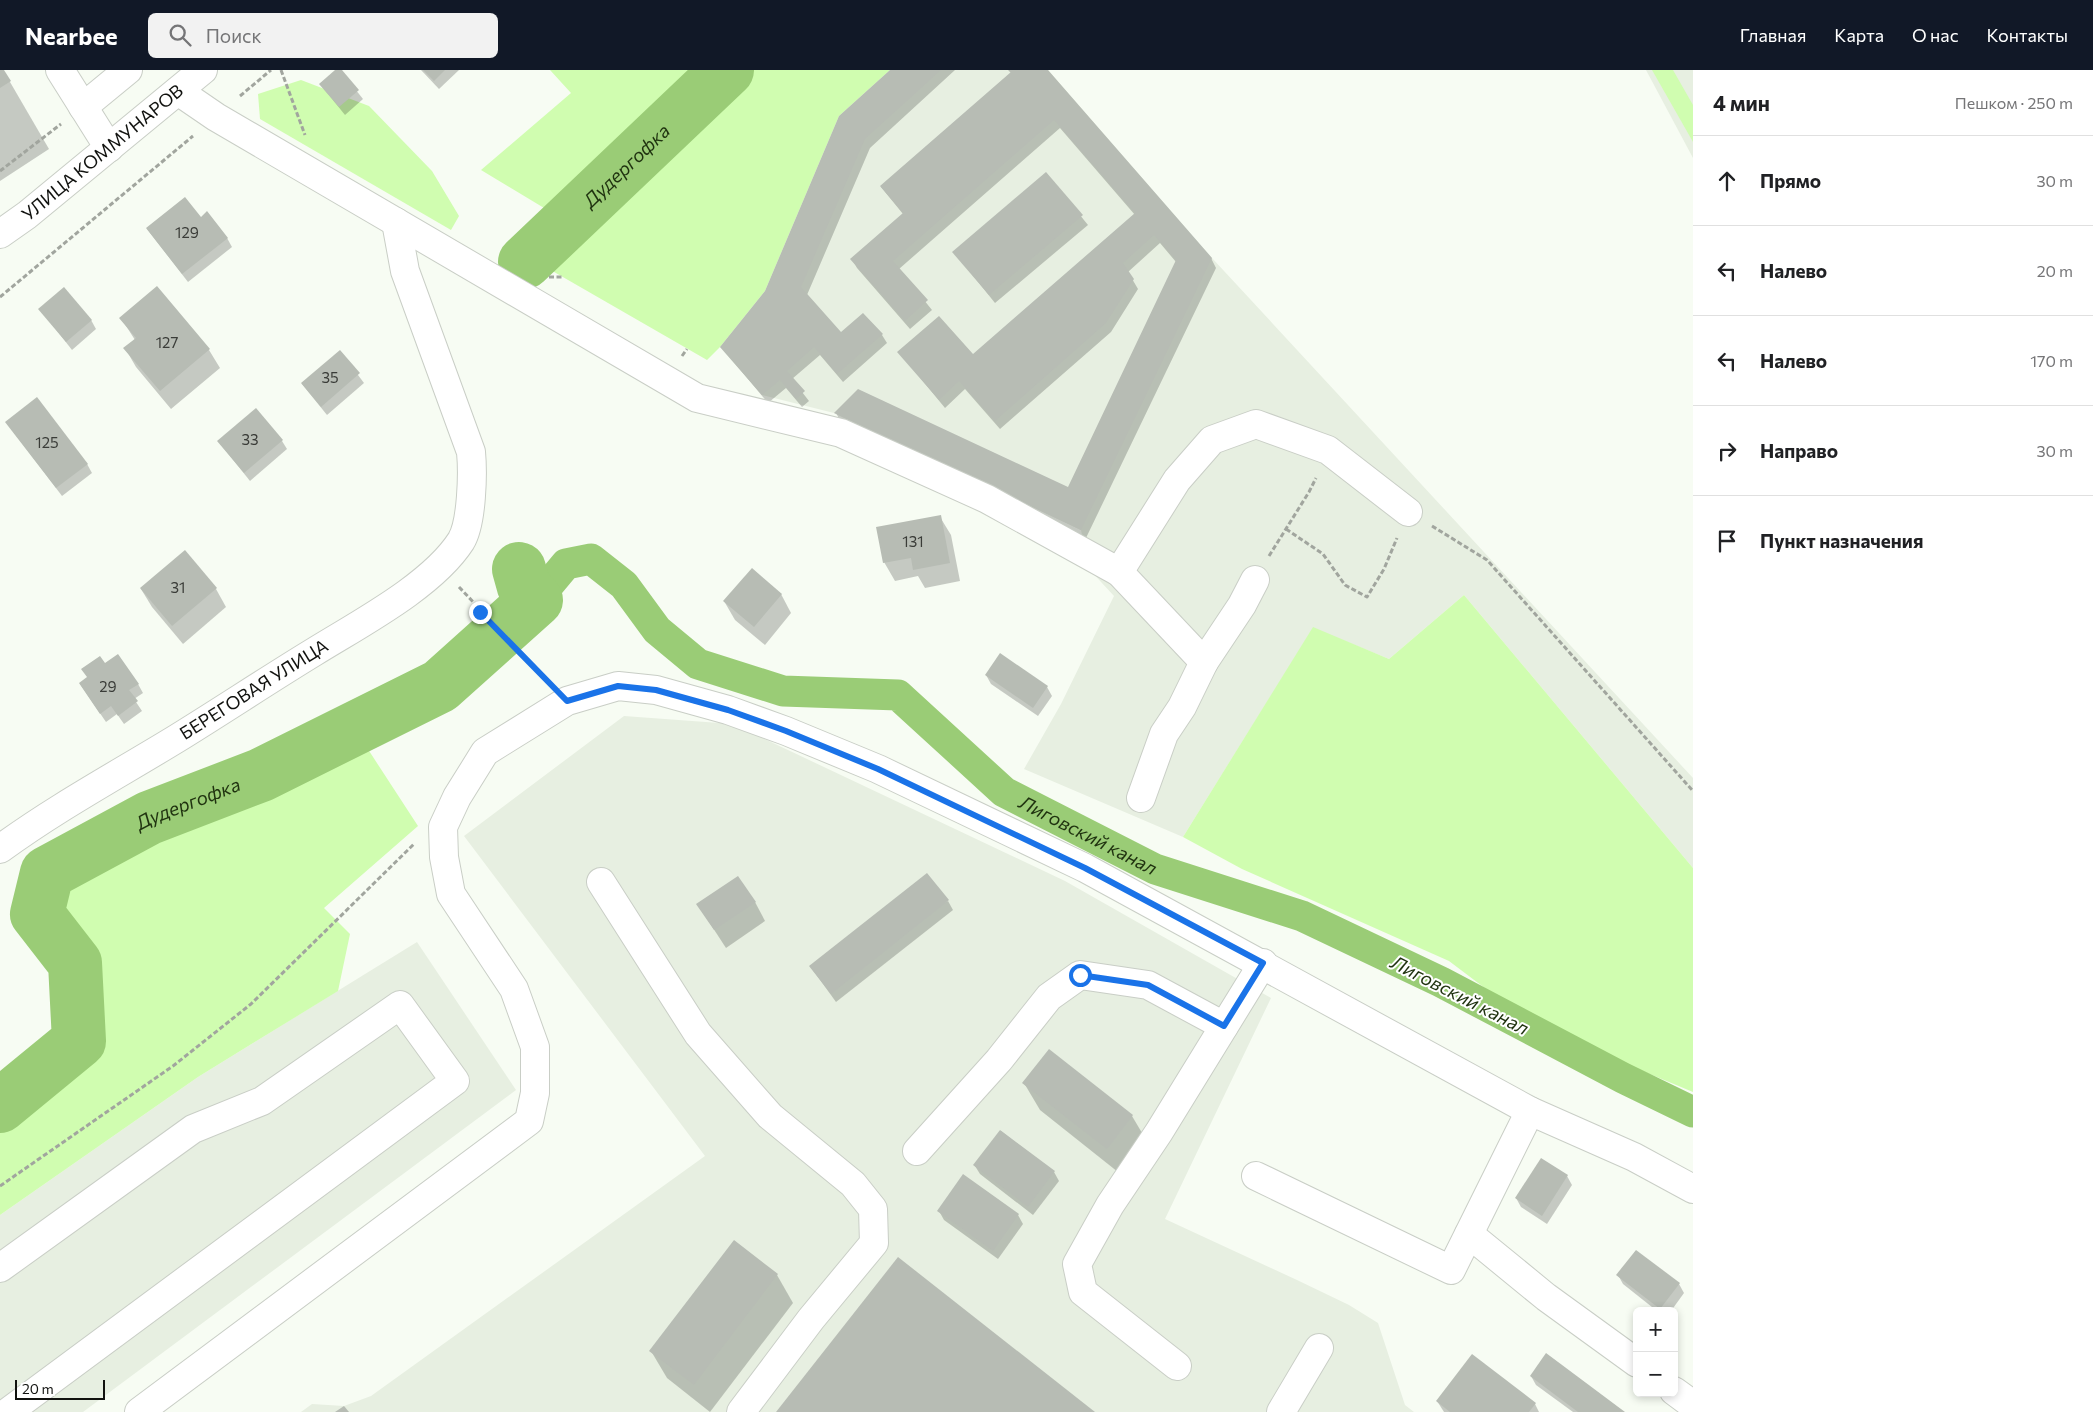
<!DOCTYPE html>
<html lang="ru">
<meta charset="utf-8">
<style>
:root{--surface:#fff;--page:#f2f2f2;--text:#202124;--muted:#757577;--line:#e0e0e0;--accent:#111827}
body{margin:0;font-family:Commissioner,sans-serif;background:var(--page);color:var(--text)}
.controls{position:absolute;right:15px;bottom:15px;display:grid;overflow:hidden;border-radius:8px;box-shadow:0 2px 8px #0003}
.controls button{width:45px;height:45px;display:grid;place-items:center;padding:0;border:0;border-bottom:1px solid var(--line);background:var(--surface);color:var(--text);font:25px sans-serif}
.scale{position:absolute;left:15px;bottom:12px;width:90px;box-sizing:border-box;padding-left:5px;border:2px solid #11120f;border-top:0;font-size:14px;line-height:18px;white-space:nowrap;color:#11120f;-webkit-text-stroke:4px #fff;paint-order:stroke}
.stop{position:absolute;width:15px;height:15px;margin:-11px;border:4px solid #1a73e8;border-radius:50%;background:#fff}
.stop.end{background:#1a73e8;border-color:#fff;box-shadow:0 1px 5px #0008}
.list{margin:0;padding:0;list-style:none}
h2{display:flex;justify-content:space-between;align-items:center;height:65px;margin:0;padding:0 20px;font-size:21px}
h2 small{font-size:16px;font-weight:400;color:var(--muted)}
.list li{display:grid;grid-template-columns:32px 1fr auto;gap:15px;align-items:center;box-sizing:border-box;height:90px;padding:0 20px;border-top:1px solid var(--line)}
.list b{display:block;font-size:19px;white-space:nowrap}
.list em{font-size:16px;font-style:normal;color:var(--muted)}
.icon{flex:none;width:28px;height:28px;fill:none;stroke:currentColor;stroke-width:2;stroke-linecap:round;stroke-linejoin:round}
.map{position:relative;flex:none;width:1693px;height:1342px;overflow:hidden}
header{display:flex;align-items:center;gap:30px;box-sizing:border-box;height:70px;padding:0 25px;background:var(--accent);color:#fff}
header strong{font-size:24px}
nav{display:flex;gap:28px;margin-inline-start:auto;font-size:18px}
.search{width:350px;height:45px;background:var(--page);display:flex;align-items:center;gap:12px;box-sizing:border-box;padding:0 18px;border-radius:8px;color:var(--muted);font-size:19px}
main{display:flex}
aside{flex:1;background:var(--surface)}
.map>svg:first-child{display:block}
.built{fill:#e7efe1}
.green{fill:#d0fdb0}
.shadow{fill:#0003}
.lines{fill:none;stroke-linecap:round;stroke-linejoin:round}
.canal{stroke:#9acc76;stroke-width:31}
.river{stroke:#9acc76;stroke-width:54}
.building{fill:#b7bcb4}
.minor-casing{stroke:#c9cec6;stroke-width:30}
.path{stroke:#a1a59e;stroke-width:3;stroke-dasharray:5 2.5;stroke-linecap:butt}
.minor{stroke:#fff;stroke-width:28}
.route{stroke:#1a73e8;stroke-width:6}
.labels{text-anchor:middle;stroke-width:4;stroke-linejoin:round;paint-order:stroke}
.number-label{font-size:15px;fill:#3a3c38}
.street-label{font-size:18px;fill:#11120f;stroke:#fff}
.water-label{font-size:19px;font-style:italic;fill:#1f320f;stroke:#fff}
</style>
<header>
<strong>Nearbee</strong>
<div class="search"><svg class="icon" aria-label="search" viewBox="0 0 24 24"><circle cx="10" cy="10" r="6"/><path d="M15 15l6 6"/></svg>Поиск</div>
<nav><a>Главная</a><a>Карта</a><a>О нас</a><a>Контакты</a></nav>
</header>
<main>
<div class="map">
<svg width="1693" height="1342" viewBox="0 0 1693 1342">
<rect width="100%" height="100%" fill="#f7fcf3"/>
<g class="built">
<polygon points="890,0 1048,0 1212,188 1693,708 1693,798 1464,525 1389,589 1313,558 1183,767 1024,699 1061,634 1114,526 1089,499 1081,460 834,343 762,325 720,277 765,221 839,46"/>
<polygon points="1646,0 1693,0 1693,88"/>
<polygon points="624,646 733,654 1065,811 1271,928 1165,1149 1297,1210 1349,1235 1378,1253 1405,1335 1414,1342 301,1342 312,1334 344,1336 371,1326 705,1086 464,766"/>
<polygon points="417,872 516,1020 83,1342 0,1342 0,1145 198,1007"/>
</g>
<g class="green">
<polygon points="550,0 711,0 716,6 564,150 481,100 571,23"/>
<polygon points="745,0 890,0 839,46 765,221 720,277 707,290 542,195"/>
<polygon points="1652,0 1673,0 1693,35 1693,72"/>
<polygon points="301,10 369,36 432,101 459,146 451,160 260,49 258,24"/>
<polygon points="1464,525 1693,798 1693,1022 1616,990 1490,922 1449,891 1242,799 1183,767 1313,557 1389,589"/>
<polygon points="360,667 418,756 324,838 350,864 338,921 198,1007 0,1145 0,1056 85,987 100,938 80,891 61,831 64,816 75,801 107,779 146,759 219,736"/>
</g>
<g class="shadow">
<polygon points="0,0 2,0 10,12 49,79 0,111"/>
<polygon points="337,0 340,0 363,29 345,45 320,14"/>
<polygon points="421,0 459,0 439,19"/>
<polygon points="892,0 955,0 870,78 807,225 841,264 882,265 887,273 843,312 820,285 792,309 809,331 802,337 786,318 768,333 722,278 766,222"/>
<polygon points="1008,0 1046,0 1211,188 1216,198 1086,468 841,352 836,343 1068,419 1176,192 1160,173 1128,202 1138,219 1111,262 1000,359 965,319 945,338 899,282 973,286 1135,145 1060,58 899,199 932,240 910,259 857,198 852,189 903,144 881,117 1011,3"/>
<polygon points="1046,103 1088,155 995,233 954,182"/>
<polygon points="147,159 227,168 232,177 188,212"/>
<polygon points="157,218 209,280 220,298 171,339 136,297 125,278 135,270 121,248"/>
<polygon points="40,239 91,250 96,259 72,280"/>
<polygon points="340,281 364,313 327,345 302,314"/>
<polygon points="6,352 87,394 92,403 62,426"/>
<polygon points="218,371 282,371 287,379 250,411"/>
<polygon points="940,447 951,465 960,511 925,518 918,506 895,511 884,492"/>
<polygon points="141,519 216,519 226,537 183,574 152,537"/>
<polygon points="781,524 791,543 765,575 735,550 724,531"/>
<polygon points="986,605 1047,617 1052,626 1038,646 991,614"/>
<polygon points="80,614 138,614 143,623 134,629 142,641 124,654 117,644 106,652"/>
<polygon points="948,831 953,840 836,932 810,896"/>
<polygon points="755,832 765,851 726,878 698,835"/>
<polygon points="1049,981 1132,1046 1148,1073 1123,1106 1040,1040 1024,1013"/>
<polygon points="1001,1061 1054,1102 1059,1111 1033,1145 980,1104 975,1096"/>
<polygon points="1567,1106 1572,1115 1547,1154 1521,1137 1516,1128"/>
<polygon points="939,1141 1018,1145 1023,1154 998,1189 944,1150"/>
<polygon points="734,1172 777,1205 793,1233 710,1342 667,1308 651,1281"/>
<polygon points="1636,1181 1679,1214 1684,1223 1671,1241 1657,1241 1623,1214 1618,1205"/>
<polygon points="1531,1306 1623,1342 1573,1342 1536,1315"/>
<polygon points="1437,1331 1535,1334 1539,1342 1444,1342"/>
</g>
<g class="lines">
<path class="canal" id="s1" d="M536,530L566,494L591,489L624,515L657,560L698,594L783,621L898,625L1004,722L1155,799L1302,846L1441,912L1623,1008L1693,1042"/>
<g class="river">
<path id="s2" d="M525,192L727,0"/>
<path id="s3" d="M0,1036L79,971L75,893L37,844L47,803L149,748L261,705L440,616L536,530L524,517L519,499"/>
</g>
</g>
<g class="building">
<polygon points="0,0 4,0 11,11 0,18"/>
<polygon points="335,0 342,0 359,20 339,37 319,14"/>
<polygon points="423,0 445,0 434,11"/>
<polygon points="890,0 941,0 865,69 801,217 841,262 863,243 883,264 837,304 814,277 787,301 805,321 796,329 780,310 762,325 720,277 765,221 839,46"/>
<polygon points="1009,0 1048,0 1212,188 1081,460 834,343 858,319 1068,417 1176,190 1154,165 1123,193 1134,209 1106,253 995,351 959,311 939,330 897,282 939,246 973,284 1135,143 1054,50 893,191 928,230 905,251 850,189 903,143 880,116 1011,2"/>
<polygon points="1046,102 1083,145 989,225 952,182"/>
<polygon points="185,127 201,147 207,141 228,168 182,204 146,158"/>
<polygon points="157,216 210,279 160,321 123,278 136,268 119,248"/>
<polygon points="64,217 92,250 66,272 38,239"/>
<polygon points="340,280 360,303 321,337 301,313"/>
<polygon points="37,327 88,394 56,418 5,352"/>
<polygon points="256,338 283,370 244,403 217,371"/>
<polygon points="941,445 950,493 913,500 911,488 883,493 876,457"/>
<polygon points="185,480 217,518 172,556 140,518"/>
<polygon points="752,498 782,524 754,557 723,531"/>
<polygon points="1000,583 1048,616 1033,638 985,605"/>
<polygon points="118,584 139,614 129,620 138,631 118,646 111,636 100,644 79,613 87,607 81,599 100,586 105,593"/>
<polygon points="927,803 949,830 831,924 809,896"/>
<polygon points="738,806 756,832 714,860 696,834"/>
<polygon points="1049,979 1133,1045 1107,1079 1022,1013"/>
<polygon points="1000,1060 1055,1101 1028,1137 973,1095"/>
<polygon points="1541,1088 1568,1105 1542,1146 1515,1128"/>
<polygon points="963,1104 1019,1144 993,1181 937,1141"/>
<polygon points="734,1170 778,1204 694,1315 649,1281"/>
<polygon points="1636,1180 1680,1213 1660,1239 1616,1205"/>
<polygon points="898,1187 1095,1342 776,1342"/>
<polygon points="1546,1283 1625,1342 1578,1342 1530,1306"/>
<polygon points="1472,1284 1536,1333 1529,1342 1450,1342 1436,1331"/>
<polygon points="344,1336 349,1342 335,1342"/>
</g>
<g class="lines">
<g class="minor-casing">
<g id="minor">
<polyline points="60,0 109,78"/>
<polyline points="178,21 216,47 697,328 841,363 987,429 1119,502 1177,410 1212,370 1256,354 1328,380 1408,442"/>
<polyline points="83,37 128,0"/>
<path id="s4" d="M0,164L27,145L203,0"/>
<polyline points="1119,502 1204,592"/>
<polyline points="1141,728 1164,664 1182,637 1204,592 1242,535 1255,510"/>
<path id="s5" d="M0,779C56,738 117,705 176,669C223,640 268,610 314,582C359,554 432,516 461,471C472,453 473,403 471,382L405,201L396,152"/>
<polyline points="601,812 698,964 770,1046 853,1114 873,1139 874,1173 811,1249 741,1342"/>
<polyline points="917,1081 999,990 1049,927 1080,905 1148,915 1224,956"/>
<polyline points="1256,1106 1451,1200 1530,1041"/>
<polyline points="1469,1164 1546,1227 1637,1293"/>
<polyline points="0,1198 193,1059 262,1031 400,935 455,1011 8,1342"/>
<polyline points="1177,1296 1083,1222 1077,1194 1110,1135 1159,1062 1263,893"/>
<polyline points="1674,1321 1693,1335"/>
<polyline points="139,1342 529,1051 535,1023 535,977 514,919 451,824 444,787 443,757 457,727 485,682 567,631 618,616 656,620 728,640 786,661 878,699 1085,798 1530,1041 1634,1087 1693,1119"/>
<polyline points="1281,1342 1319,1278"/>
</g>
</g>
<g class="path">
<polyline points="281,0 305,65"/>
<polyline points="240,26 271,0"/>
<polyline points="0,101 61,54"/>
<polyline points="549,207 563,207"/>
<polyline points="0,227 193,66"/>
<polyline points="682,286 687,279"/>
<polyline points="1432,456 1487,490 1693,721"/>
<polyline points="1286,459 1323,484 1345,515 1367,527 1384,499 1397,468"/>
<polyline points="1269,486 1309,422 1316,408"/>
<polyline points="459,517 546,609"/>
<polyline points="0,1116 173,996 251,934 415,773"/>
</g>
<use href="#minor" class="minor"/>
</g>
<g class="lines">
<polyline class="route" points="480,542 567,631 618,616 656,620 728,640 786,661 878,699 1085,798 1263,893 1224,956 1148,915 1080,905"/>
</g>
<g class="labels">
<g class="number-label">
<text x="187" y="168">129</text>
<text x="167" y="278">127</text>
<text x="330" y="313">35</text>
<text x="250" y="375">33</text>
<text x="47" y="378">125</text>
<text x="913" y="477">131</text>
<text x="178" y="523">31</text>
<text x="108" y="622">29</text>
</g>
<g class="street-label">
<text dy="6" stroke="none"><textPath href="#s4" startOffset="131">УЛИЦА КОММУНАРОВ</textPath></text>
<text dy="6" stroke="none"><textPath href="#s5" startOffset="300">БЕРЕГОВАЯ УЛИЦА</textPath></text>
</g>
<g class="water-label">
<text dy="7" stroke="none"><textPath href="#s2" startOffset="140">Дудергофка</textPath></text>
<text dy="7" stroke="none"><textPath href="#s3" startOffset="442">Дудергофка</textPath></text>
<text dy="7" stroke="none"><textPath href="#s1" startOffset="666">Лиговский канал</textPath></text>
<text transform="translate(1460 925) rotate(27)" y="7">Лиговский канал</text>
</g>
</g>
</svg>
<div class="controls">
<button>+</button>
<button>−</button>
</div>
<div class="scale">20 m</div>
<div class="stop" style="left:1080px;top:905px"></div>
<div class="stop end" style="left:480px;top:542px"></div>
</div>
<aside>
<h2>4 мин<small>Пешком · 250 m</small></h2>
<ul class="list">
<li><svg class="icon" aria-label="ahead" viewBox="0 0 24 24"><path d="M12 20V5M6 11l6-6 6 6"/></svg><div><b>Прямо</b></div><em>30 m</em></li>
<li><svg class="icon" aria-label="left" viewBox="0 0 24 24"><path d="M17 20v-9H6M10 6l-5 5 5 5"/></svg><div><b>Налево</b></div><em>20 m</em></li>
<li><svg class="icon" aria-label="left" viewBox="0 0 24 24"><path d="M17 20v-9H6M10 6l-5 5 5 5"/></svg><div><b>Налево</b></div><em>170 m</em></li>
<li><svg class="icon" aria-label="right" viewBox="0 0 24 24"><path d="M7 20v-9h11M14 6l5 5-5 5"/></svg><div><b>Направо</b></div><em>30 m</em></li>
<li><svg class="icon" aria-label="arrive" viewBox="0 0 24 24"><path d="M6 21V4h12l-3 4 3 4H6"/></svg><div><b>Пункт назначения</b></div></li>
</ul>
</aside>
</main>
